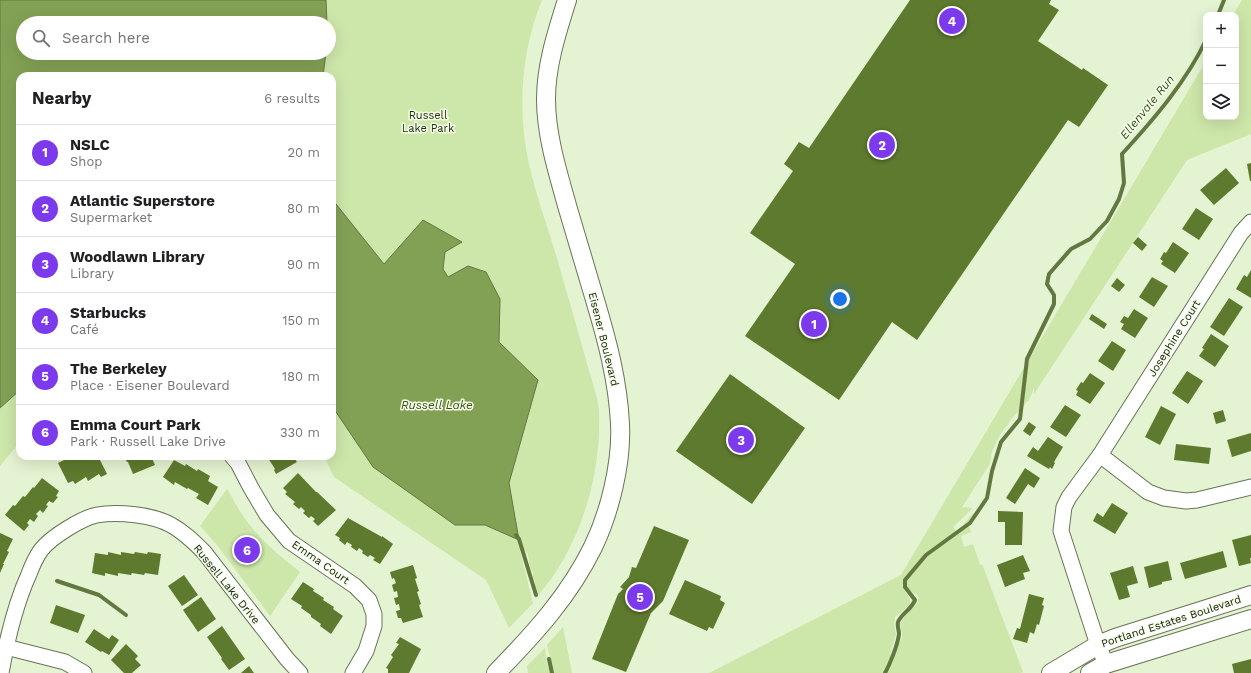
<!DOCTYPE html>
<meta charset="utf-8">
<style>
:root{--surface:#fff;--page:#f6f6f6;--text:#202124;--muted:#757577;--line:#e0e0e0;--accent:#7c3aed}
body{margin:0;font-family:"Work Sans",sans-serif;background:var(--page);color:var(--text)}
.controls{position:absolute;right:12px;top:12px;display:grid;overflow:hidden;border-radius:8px;box-shadow:0 4px 16px #0002}
.controls button{width:36px;height:36px;display:grid;place-items:center;padding:0;border:0;border-bottom:1px solid var(--line);background:var(--surface);color:var(--text);font:20px sans-serif}
.you{position:absolute;left:840px;top:299px;width:14px;height:14px;margin:-10px;border:3px solid #fff;border-radius:50%;background:#1a73e8;box-shadow:0 0 0 6px #1a73e833}
.badge{display:grid;place-items:center;width:26px;height:26px;border-radius:50%;background:var(--accent);color:#fff;font-size:13px;font-weight:700}
.pin{position:absolute;translate:-50% -50%;border:2px solid #fff;box-shadow:0 1px 4px #0006}
.list{margin:0;padding:0;list-style:none}
h2{display:flex;justify-content:space-between;align-items:center;height:52px;margin:0;padding:0 16px;font-size:17px}
h2 small{font-size:13px;font-weight:400;color:var(--muted)}
.list li{display:grid;grid-template-columns:26px 1fr auto;gap:12px;align-items:center;box-sizing:border-box;height:56px;padding:0 16px;border-top:1px solid var(--line)}
.list b{display:block;font-size:15px;white-space:nowrap}
.list p{margin:0;font-size:13px;white-space:nowrap;color:var(--muted)}
.list em{font-size:13px;font-style:normal;color:var(--muted)}
.icon{flex:none;width:22px;height:22px;fill:none;stroke:currentColor;stroke-width:2;stroke-linecap:round;stroke-linejoin:round}
.map{position:relative;flex:none;width:1251px;height:673px;overflow:hidden}
.search{position:absolute;background:var(--surface);box-shadow:0 4px 16px #0002;left:16px;top:16px;width:320px;height:44px;display:flex;align-items:center;gap:10px;box-sizing:border-box;padding:0 14px;border-radius:22px;color:var(--muted);font-size:15px}
.panel{position:absolute;background:var(--surface);box-shadow:0 4px 16px #0002;left:16px;top:72px;width:320px;height:388px;border-radius:12px}
.map>svg:first-child{display:block}
.green{fill:#cde6a9}
.water{fill:#83a155;stroke:#627840}
.lines{fill:none;stroke-linecap:round;stroke-linejoin:round}
.stream{stroke:#627840;stroke-width:4}
.building{fill:#5e7a2e}
.minor-casing{stroke:#677456;stroke-width:17}
.tertiary-casing{stroke:#677456;stroke-width:20}
.minor{stroke:#fff;stroke-width:15}
.tertiary{stroke:#fff;stroke-width:18}
.labels{text-anchor:middle;stroke-width:3;stroke-linejoin:round;paint-order:stroke}
.park-label{font-size:11px;fill:#232f0e;stroke:#f5fee9}
.street-label{font-size:11px;fill:#151a0e;stroke:#f5fee9}
.water-label{font-size:12px;font-style:italic;fill:#3b4f18;stroke:#f5fee9}
</style>
<div class="map">
<svg width="1251" height="673" viewBox="0 0 1251 673">
<rect width="100%" height="100%" fill="#e4f3d1"/>
<g class="green">
<path d="M326,0H542C521,51 517,111 529,164C536,195 547,225 556,255C570,303 583,350 597,398C600,410 599,422 599,434C596,493 575,555 535,599V581L533,577V572L530,568L528,555L525,550L522,549L520,551L533,603L509,628L486,580L334,477L324,456H332V381L419,303L332,205V76H323L326,53H329V23H327Z"/>
<path d="M1242,0H1251V134L1187,160L1034,394V388L1029,400L1013,417L1000,435L992,451L990,464L962,507L973,508L953,527L956,531C966,525 972,510 983,508L969,526L971,532L961,536L964,547L973,544L980,565L982,564L1023,672L1021,673H886L893,661L898,645L902,638V634L900,624L908,611L916,605L919,598L917,595L909,590L905,582L902,585C904,592 911,596 910,605L895,617L894,625L896,634L891,650L890,659L883,673H709L901,575L1206,61V117H1236V15H1233Z"/>
<path d="M20,389V442L0,466V408C7,401 14,396 20,389Z"/>
<path d="M227,489C232,497 236,505 241,513C257,537 278,555 300,572L270,616L217,545L200,526Z"/>
<polygon points="563,627 572,673 554,673 547,645"/>
<polygon points="545,648 547,662 551,673 528,673 527,666"/>
</g>
<g class="water">
<polygon points="0,0 326,0 327,23 23,23 23,53 326,53 323,76 20,76 20,390 0,408"/>
<polygon points="332,199 384,264 423,220 462,242 445,252 443,269 448,277 468,266 486,272 500,299 499,342 538,380 509,483 519,540 485,525 455,525 373,467 332,406"/>
</g>
<g class="lines">
<g class="stream">
<polyline points="1218,15 1224,0"/>
<polyline points="516,535 519,539 536,595"/>
<polyline points="57,581 99,595 126,615"/>
<polyline points="549,659 552,673"/>
<path d="M885,673C890,664 898,644 899,634C899,630 897,627 898,622C902,613 912,609 915,600L905,587V580L926,555L970,523L987,498L992,471L1001,442L1020,419L1027,359L1054,304V295L1047,284L1049,274L1071,249L1090,239L1107,221L1119,199L1124,183L1122,154C1154,119 1186,82 1206,40"/>
</g>
</g>
<g class="building">
<polygon points="910,0 1051,0 1049,4 1059,10 1038,41 1082,70 1083,68 1108,85 1079,127 1068,120 917,340 892,322 839,400 745,336 795,264 750,233 793,171 784,164 799,142 809,148"/>
<polygon points="1251,163 1251,181 1250,181 1247,164"/>
<polygon points="1226,168 1239,183 1214,205 1200,190"/>
<polygon points="1196,208 1213,219 1199,240 1182,229"/>
<polygon points="1138,237 1147,245 1142,251 1133,243"/>
<polygon points="1173,242 1189,253 1175,273 1161,264 1163,261 1160,259 1164,252 1166,253"/>
<polygon points="1251,270 1251,298 1236,289 1244,275 1247,277"/>
<polygon points="1152,277 1168,286 1154,307 1139,297"/>
<polygon points="1117,278 1125,285 1119,292 1111,286"/>
<polygon points="1229,298 1243,307 1224,336 1210,327"/>
<polygon points="1134,309 1148,318 1135,338 1121,329 1124,324 1120,322 1124,316 1128,318"/>
<polygon points="1092,314 1107,324 1104,329 1089,319"/>
<polygon points="1211,334 1229,346 1215,367 1199,356 1204,349 1202,348"/>
<polygon points="1112,341 1126,350 1113,371 1098,361"/>
<polygon points="1187,371 1203,381 1188,404 1172,393"/>
<polygon points="1090,373 1105,383 1090,404 1076,395 1078,391 1076,390 1081,382 1083,383"/>
<polygon points="730,374 805,428 752,504 676,451"/>
<polygon points="1065,405 1081,415 1066,437 1050,427"/>
<polygon points="1161,406 1176,414 1160,445 1145,437"/>
<polygon points="1223,410 1226,421 1216,424 1213,413"/>
<polygon points="1029,422 1036,427 1030,436 1023,431"/>
<polygon points="1251,433 1251,451 1232,457 1227,440"/>
<polygon points="1048,437 1063,447 1054,462 1055,463 1052,469 1050,467 1049,469 1027,456 1033,447 1038,451"/>
<polygon points="1176,444 1211,448 1209,464 1174,460"/>
<polygon points="78,456 98,456 107,474 101,477 99,474 88,481 86,477 75,484 73,481 68,483 58,463 70,457 71,459"/>
<polygon points="124,456 151,456 155,465 133,474 128,462 127,462"/>
<polygon points="269,456 293,456 297,462 276,474 274,470 275,469 268,458 270,457"/>
<polygon points="174,460 185,466 186,464 197,471 198,469 210,476 208,481 218,487 208,505 196,498 199,494 188,488 187,489 175,482 174,485 163,477"/>
<polygon points="1025,468 1040,478 1034,488 1028,484 1015,504 1006,498"/>
<polygon points="298,473 316,492 317,492 336,510 318,526 313,521 315,519 311,516 309,518 303,513 305,511 301,507 299,509 293,504 295,502 285,494 287,492 283,488"/>
<polygon points="42,478 59,491 56,496 58,497 53,503 49,501 46,505 48,506 43,513 40,510 36,514 38,516 34,522 30,519 27,523 29,525 24,531 5,515 13,505 15,506 23,496 25,497 33,487 34,488"/>
<polygon points="1112,503 1128,513 1115,534 1093,521 1097,513 1103,517"/>
<polygon points="998,511 1023,512 1022,545 1005,545 1005,522 998,522"/>
<polygon points="348,518 382,537 382,536 393,544 380,564 373,560 375,558 370,555 368,557 362,553 363,551 359,548 357,551 351,547 352,545 347,542 345,545 339,540 340,538 335,535"/>
<polygon points="654,526 689,540 663,601 651,613 626,672 592,659 618,594 623,589 620,587 629,577 632,567 636,568"/>
<polygon points="0,533 13,539 7,551 9,552 3,564 4,564 0,573"/>
<polygon points="1251,535 1251,558 1250,558 1251,563 1239,566 1232,540"/>
<polygon points="1223,551 1227,567 1185,579 1180,563"/>
<polygon points="108,552 121,555 121,552 134,554 135,552 147,554 148,552 161,554 158,575 145,573 144,575 132,573 131,575 118,573 118,576 105,573 105,576 92,573 95,553 108,555"/>
<polygon points="1023,555 1030,571 1023,573 1025,579 1005,587 997,565"/>
<polygon points="1168,561 1172,580 1162,582 1162,584 1149,588 1144,567"/>
<polygon points="413,565 417,578 415,579 419,591 417,592 421,604 419,605 423,617 403,623 401,618 398,618 396,611 400,610 399,604 396,605 394,598 398,597 397,591 394,592 392,585 396,583 394,578 392,579 390,572"/>
<polygon points="1133,566 1138,583 1127,586 1130,597 1119,600 1110,573"/>
<polygon points="184,575 198,595 182,606 168,586"/>
<polygon points="685,580 721,596 720,600 725,603 713,629 709,627 707,631 669,614"/>
<polygon points="303,582 314,589 313,591 324,598 323,600 334,607 333,609 343,616 331,634 320,626 321,624 311,617 311,615 301,608 302,606 291,599"/>
<polygon points="1029,594 1044,598 1042,605 1044,606 1039,625 1037,624 1034,634 1030,632 1027,643 1013,639 1017,628 1020,629"/>
<polygon points="201,597 216,619 198,632 183,610"/>
<polygon points="56,605 85,615 78,633 50,623"/>
<polygon points="222,626 245,659 229,670 221,659 222,658 207,637"/>
<polygon points="94,629 109,639 112,635 119,640 109,655 102,651 101,652 85,642"/>
<polygon points="400,637 421,649 409,673 388,673 388,669 386,668 393,657 391,655 399,644 396,643"/>
<polygon points="126,644 138,656 135,659 141,665 132,673 124,673 111,660"/>
<polygon points="1251,659 1251,673 1234,673 1232,664"/>
<polygon points="249,666 254,673 241,673"/>
</g>
<g class="lines">
<g class="minor-casing">
<g id="minor">
<polyline points="1100,455 1148,492 1164,498 1186,501 1197,500 1251,487"/>
<polyline points="232,456 238,463 251,488 267,515 289,541 355,586 369,600 374,614 374,626 366,651 353,673"/>
<polyline points="6,647 65,662 84,673"/>
<polyline points="1106,664 1098,645 1061,531 1064,507 1069,497 1100,455 1241,233 1251,222"/>
<path d="M1,673C7,639 15,605 29,574C32,566 36,557 41,550C51,537 82,518 97,515C117,511 154,515 171,525C184,532 194,542 204,552L287,659L300,673"/>
</g>
</g>
<g class="tertiary-casing">
<g id="tertiary">
<path d="M496,673C534,634 569,596 593,547C610,512 622,462 620,424C618,381 607,340 595,300C586,269 577,239 568,209C558,173 546,136 546,99C546,65 557,32 567,0"/>
<polyline points="1051,673 1098,645 1115,638 1251,595"/>
<polyline points="1090,673 1106,664 1251,619"/>
</g>
</g>
<use href="#minor" class="minor"/>
<use href="#tertiary" class="tertiary"/>
</g>
<g class="labels">
<g class="park-label">
<text x="428" y="119">Russell<tspan x="428" dy="13">Lake Park</tspan></text>
</g>
<g class="street-label">
<text transform="translate(1174 338) rotate(-58)" y="4">Josephine Court</text>
<text transform="translate(604 339) rotate(76)" y="4">Eisener Boulevard</text>
<text transform="translate(321 562) rotate(35)" y="4">Emma Court</text>
<text transform="translate(227 584) rotate(51)" y="4">Russell Lake Drive</text>
<text transform="translate(1171 621) rotate(-18)" y="4">Portland Estates Boulevard</text>
</g>
<g class="water-label">
<text transform="translate(1147 107) rotate(-51)" y="4">Ellenvale Run</text>
<text x="437" y="409">Russell Lake</text>
</g>
</g>
</svg>
<div class="controls">
<button>+</button>
<button>−</button>
<button><svg class="icon" aria-label="layers" viewBox="0 0 24 24"><path d="M12 4l9 5-9 5-9-5zM3 14l9 5 9-5"/></svg></button>
</div>
<div class="you"></div>
<div class="pin badge" style="left:814px;top:324px">1</div>
<div class="pin badge" style="left:882px;top:145px">2</div>
<div class="pin badge" style="left:741px;top:440px">3</div>
<div class="pin badge" style="left:952px;top:21px">4</div>
<div class="pin badge" style="left:640px;top:597px">5</div>
<div class="pin badge" style="left:247px;top:550px">6</div>
<div class="search"><svg class="icon" aria-label="search" viewBox="0 0 24 24"><circle cx="10" cy="10" r="6"/><path d="M15 15l6 6"/></svg>Search here</div>
<section class="panel">
<h2>Nearby<small>6 results</small></h2>
<ul class="list">
<li><span class="badge">1</span><div><b>NSLC</b><p>Shop</p></div><em>20 m</em></li>
<li><span class="badge">2</span><div><b>Atlantic Superstore</b><p>Supermarket</p></div><em>80 m</em></li>
<li><span class="badge">3</span><div><b>Woodlawn Library</b><p>Library</p></div><em>90 m</em></li>
<li><span class="badge">4</span><div><b>Starbucks</b><p>Café</p></div><em>150 m</em></li>
<li><span class="badge">5</span><div><b>The Berkeley</b><p>Place · Eisener Boulevard</p></div><em>180 m</em></li>
<li><span class="badge">6</span><div><b>Emma Court Park</b><p>Park · Russell Lake Drive</p></div><em>330 m</em></li>
</ul>
</section>
</div>
